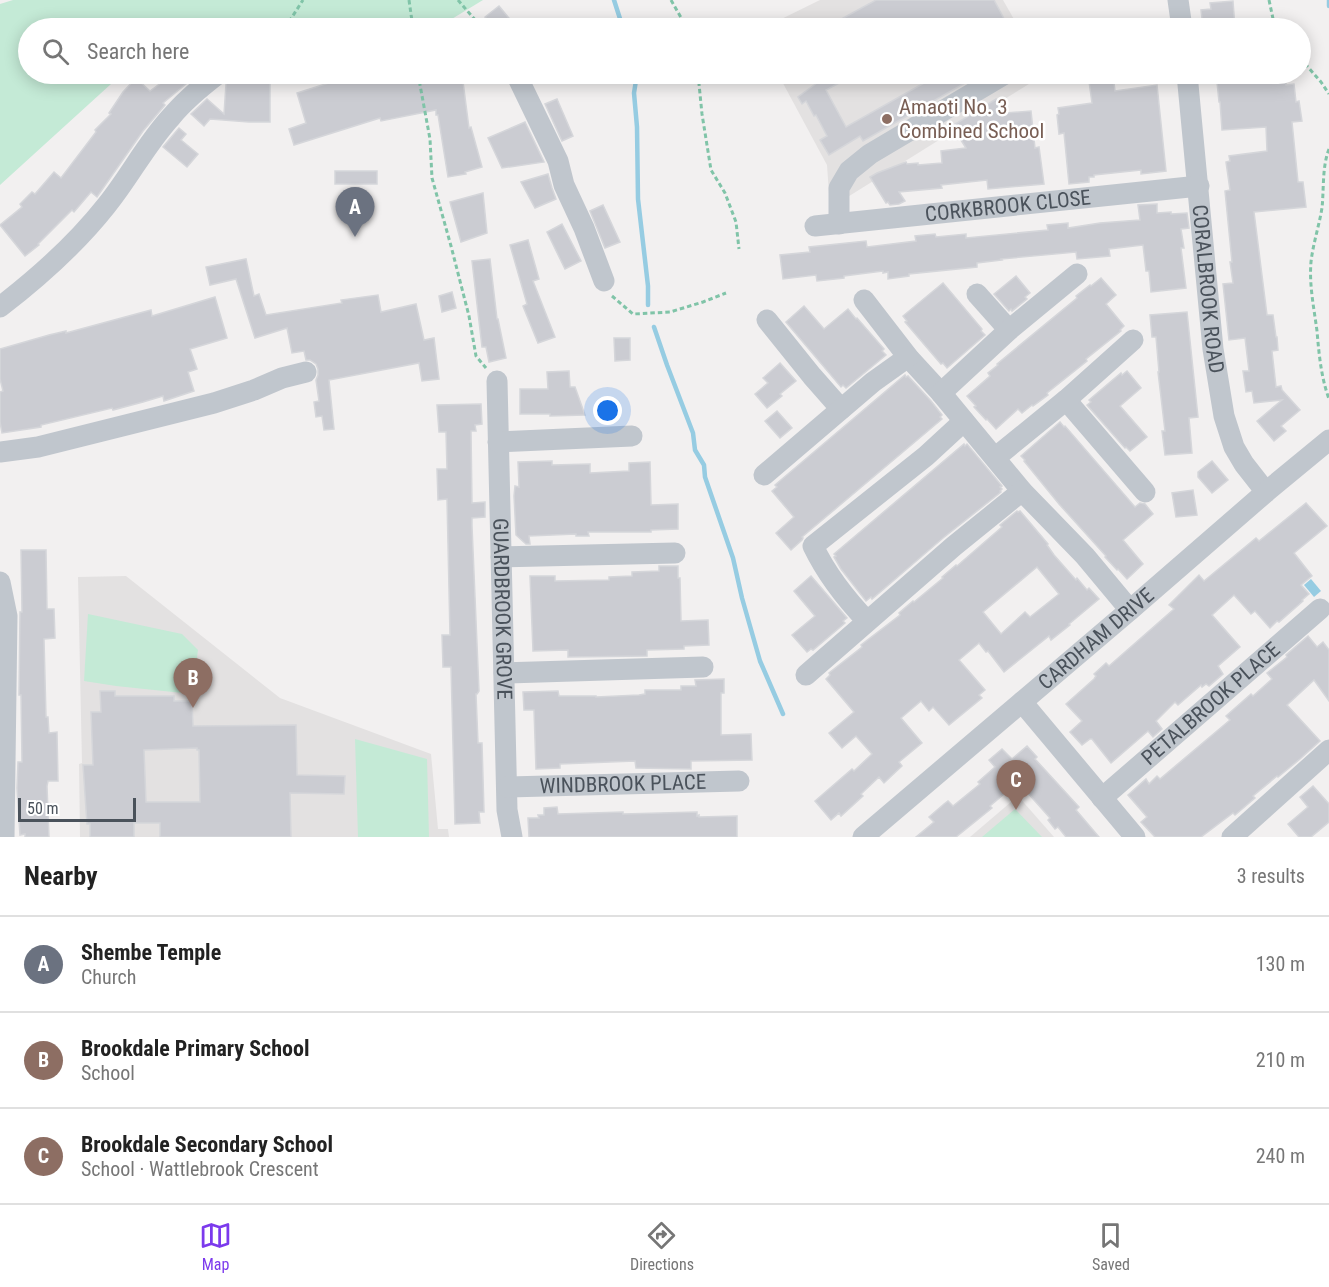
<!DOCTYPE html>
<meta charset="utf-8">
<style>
:root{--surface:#fff;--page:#f6f6f6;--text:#222;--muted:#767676;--line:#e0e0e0;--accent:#7c3aed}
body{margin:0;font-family:"Roboto Condensed",sans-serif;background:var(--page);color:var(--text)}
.scale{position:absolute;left:18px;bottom:15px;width:118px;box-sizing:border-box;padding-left:6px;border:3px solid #4a525b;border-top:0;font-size:16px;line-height:21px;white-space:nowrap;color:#4a525b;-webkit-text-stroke:4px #fff;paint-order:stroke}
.you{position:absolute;left:608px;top:411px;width:21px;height:21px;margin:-15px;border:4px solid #fff;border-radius:50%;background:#1a73e8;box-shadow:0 0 0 9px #1a73e833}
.badge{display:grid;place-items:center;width:39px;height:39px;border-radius:50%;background:var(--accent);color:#fff;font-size:20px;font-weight:700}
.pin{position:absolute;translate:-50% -50px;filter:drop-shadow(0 2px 3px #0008)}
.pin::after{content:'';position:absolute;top:32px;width:21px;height:18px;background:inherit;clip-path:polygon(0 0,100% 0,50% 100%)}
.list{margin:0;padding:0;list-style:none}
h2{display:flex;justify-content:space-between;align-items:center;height:78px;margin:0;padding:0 24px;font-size:26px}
h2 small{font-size:20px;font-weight:400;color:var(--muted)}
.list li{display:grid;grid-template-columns:39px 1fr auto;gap:18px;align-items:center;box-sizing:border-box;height:96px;padding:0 24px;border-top:2px solid var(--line)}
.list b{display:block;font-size:22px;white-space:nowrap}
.list p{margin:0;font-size:20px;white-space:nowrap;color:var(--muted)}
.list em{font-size:20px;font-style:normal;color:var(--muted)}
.icon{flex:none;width:33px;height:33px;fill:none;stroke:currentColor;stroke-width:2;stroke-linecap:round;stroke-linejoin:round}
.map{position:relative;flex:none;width:1329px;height:837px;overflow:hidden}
.search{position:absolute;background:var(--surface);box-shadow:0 3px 15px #0003;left:18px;right:18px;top:18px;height:66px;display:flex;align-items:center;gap:15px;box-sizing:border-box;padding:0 21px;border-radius:33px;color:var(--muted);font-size:22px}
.sheet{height:366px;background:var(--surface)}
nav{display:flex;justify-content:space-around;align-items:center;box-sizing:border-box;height:84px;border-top:2px solid var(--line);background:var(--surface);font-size:16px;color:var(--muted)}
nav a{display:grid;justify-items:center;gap:3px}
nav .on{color:var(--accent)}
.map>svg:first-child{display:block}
.education{fill:#e3e1e1}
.green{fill:#c4ead6}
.water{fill:#96cce2}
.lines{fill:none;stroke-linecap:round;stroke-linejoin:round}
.stream{stroke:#96cce2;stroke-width:4.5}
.building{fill:#cbccd2;stroke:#d5d6da;stroke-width:1.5;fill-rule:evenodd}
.path{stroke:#80c4a8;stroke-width:3;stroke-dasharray:4.5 3;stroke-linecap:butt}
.minor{stroke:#c0c6cd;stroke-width:21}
.education-dot{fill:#8d6e63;stroke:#fff;stroke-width:2}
.labels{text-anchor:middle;stroke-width:5;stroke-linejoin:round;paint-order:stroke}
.education-label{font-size:21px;fill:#785e54;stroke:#fff;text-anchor:start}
.street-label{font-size:21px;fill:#4a525b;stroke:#fff}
</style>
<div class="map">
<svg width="1329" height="837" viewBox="0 0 1329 837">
<rect width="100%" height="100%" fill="#f2f0f0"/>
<g class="education">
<polygon points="820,0 1003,0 1019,28 763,28"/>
<polygon points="778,74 1045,74 830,208 827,165"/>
<polygon points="126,576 280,698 431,754 438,829 448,829 449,837 80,837 79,764 82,763 78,577"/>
<polygon points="1018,796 1054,837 970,837"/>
</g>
<g class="green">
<polygon points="13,0 483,0 437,28 28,28 28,74 122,74 0,185 0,4"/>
<polygon points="88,614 182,634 198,650 192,694 116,686 84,681"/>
<polygon points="355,739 427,759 429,837 358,837"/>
<polygon points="1015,809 1042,837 982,837"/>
</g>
<polygon class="water" points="1311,579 1321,591 1314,597 1304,585"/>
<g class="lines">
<g class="stream">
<polyline points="614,0 623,28"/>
<polyline points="1329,0 1329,6"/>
<polyline points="637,74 634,93 637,127 638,199 648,286 648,305"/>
<polyline points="654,327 667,365 693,433 695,450 704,465 705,477 733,558 742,598 760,661 783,714"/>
</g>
</g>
<g class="building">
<polygon points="876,0 994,0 1009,28 825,28"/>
<polygon points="1233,1 1235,28 1203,28 1201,10 1211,9 1210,3"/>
<polygon points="499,6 517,28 494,28 485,17"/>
<polygon points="173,74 198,74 163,103 165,105 143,131 97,197 91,192 74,212 72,210 38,244 39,245 25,256 0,225 22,207 20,204 32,192 35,194 54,172 61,178 96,132 95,130 111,114 109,113 123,92 136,78 150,91"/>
<polygon points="357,74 407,74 408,78 440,74 448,74 448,75 462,74 469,128 471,127 482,167 465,172 466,174 448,177 438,115 436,115 436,110 381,121 380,118 294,145 289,129 306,123 297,93"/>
<polygon points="829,74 856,74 826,90 846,127 940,74 981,74 863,141 860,136 829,155 820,140 827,136 816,115 814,116 806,101 802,104 798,97"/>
<polygon points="1088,74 1113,74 1115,91 1157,85 1166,171 1141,174 1141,170 1094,175 1094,177 1089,177 1089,182 1069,184 1064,133 1059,134 1057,115 1059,114 1058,108 1092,103"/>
<polygon points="1285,74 1286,85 1294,84 1296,102 1299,101 1302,121 1292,122 1298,182 1303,182 1306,207 1254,212 1267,315 1273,315 1276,337 1277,337 1278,350 1272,351 1276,387 1281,386 1282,390 1300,410 1281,426 1286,431 1274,441 1257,421 1282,400 1254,403 1252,391 1246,392 1243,371 1249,371 1245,338 1229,340 1223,284 1233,283 1230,262 1232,262 1225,191 1230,190 1226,162 1230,161 1229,156 1267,151 1266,127 1222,130 1220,102 1219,102 1217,82"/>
<polygon points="229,80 270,81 270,122 249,122 210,119 204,126 191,114 207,99 224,114 226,84"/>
<polygon points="557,99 573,136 562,141 545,104"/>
<polygon points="996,99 1005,113 1031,111 1035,148 1039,147 1044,184 988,189 987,180 941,185 942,188 899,192 905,201 899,204 890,205 888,202 886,203 870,177 877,173 906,162 907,164 918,163 918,165 942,163 941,151 966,148 952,126"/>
<polygon points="525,122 544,162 502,168 488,138"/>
<polygon points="179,128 186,134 181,140 198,154 187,167 163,147"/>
<rect x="335" y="171" width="42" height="13"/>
<polygon points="548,174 552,188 556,199 535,208 521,182"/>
<polygon points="483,193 487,233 461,242 450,202"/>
<polygon points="1157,204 1157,213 1171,212 1171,214 1187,213 1189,228 1181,229 1184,248 1181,248 1186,288 1151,292 1149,271 1146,271 1143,245 1109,249 1110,256 1077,259 1076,252 1001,259 1002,260 977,263 977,267 909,274 909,276 888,279 888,272 883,273 883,271 844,276 844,278 817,281 816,275 783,279 780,255 810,252 809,247 866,241 867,247 916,241 915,236 935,234 936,237 966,234 966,238 1048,230 1047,225 1068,223 1068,228 1100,223 1140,220 1138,205"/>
<polygon points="603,205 620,242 605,248 590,211"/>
<polygon points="562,224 581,261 565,269 547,232"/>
<polygon points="528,240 539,279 533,281 555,337 538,343 523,306 527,304 510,245"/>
<polygon points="246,259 254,296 259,294 266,315 342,303 341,300 378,295 381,312 416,304 424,340 434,338 439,379 422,381 419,363 329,380 334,429 324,430 322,416 316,417 314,402 319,401 316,380 318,375 318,369 316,364 310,360 306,360 304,351 292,353 287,328 255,338 236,279 210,285 206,267"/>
<polygon points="490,259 497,319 498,319 506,358 489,362 486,347 482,347 472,261"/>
<polygon points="1016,276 1030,293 1025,297 1027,299 1012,311 1011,309 1009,311 994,294"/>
<polygon points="1101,278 1116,295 1106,304 1124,326 1120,330 1121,331 1086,359 1087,361 1047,393 1048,395 1033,406 1032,405 1022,413 1018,409 996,429 987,419 986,420 974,407 976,406 967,396 990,376 988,373 998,365 997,364 1077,298 1076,296 1090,285 1091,286"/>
<polygon points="943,283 982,329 981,331 985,335 947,368 943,363 941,364 905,322 907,321 903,316"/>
<polygon points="452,292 456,308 442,312 439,296"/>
<polygon points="215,297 227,338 190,349 197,369 188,372 194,391 164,401 163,396 143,402 113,410 112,408 41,425 41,427 2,433 0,422 0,392 3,391 0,379 0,349 49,335 66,331 66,333 151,310 152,316"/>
<polygon points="804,306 824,329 848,309 856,319 857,318 884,349 882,351 886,355 846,388 843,385 841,387 786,322"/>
<polygon points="1187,312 1198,417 1189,418 1192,453 1165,455 1162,431 1165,431 1158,372 1159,372 1156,337 1152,337 1150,315"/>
<polygon points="614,338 630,338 630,360 615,361"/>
<polygon points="780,363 796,381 780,394 782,396 767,408 755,394 768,383 763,378"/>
<polygon points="569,371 570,387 575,387 585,415 550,416 550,414 520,414 520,389 548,389 547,372"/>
<polygon points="1127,371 1141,388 1120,406 1147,437 1130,451 1126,447 1125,448 1087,405 1091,402 1089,400 1121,373 1122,375"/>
<polygon points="905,375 906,377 908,376 931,401 942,415 940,417 942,419 802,537 803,538 802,540 791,550 776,533 794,517 772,491 777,487 775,485"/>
<polygon points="481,404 482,424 475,425 476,431 471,431 472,503 485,502 485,517 472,518 472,526 479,691 477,694 476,694 478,743 482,743 484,812 479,812 480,823 455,824 451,667 443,667 442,635 450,635 447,499 438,500 437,469 447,469 446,432 439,432 437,405"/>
<polygon points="777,411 792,428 780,438 765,421"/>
<polygon points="1060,422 1064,427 1065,426 1135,507 1140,503 1145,504 1153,514 1123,540 1143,564 1127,579 1118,569 1117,570 1105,557 1106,556 1059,504 1024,461 1025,460 1021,456"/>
<polygon points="964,444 965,446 967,444 1002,486 1000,487 1002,489 1000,491 1001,492 943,538 872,599 871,597 866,601 841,569 834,557 836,556 834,554"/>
<polygon points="552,461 552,465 590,464 590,473 629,471 629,463 650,462 651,505 678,504 678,529 651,530 651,532 588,532 589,536 576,536 576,534 529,536 530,544 526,544 516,535 514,496 515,486 519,487 518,462"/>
<polygon points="1212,461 1228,480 1212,493 1198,477 1198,472"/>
<polygon points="1193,490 1197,515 1176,517 1172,493"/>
<polygon points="1306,503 1327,526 1294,553 1312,576 1301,585 1309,594 1302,600 1303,601 1279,622 1277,621 1270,628 1255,611 1251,614 1234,595 1212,615 1240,647 1218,666 1223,674 1209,686 1206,684 1202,687 1201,685 1178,705 1175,702 1156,721 1162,729 1153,737 1148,731 1111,763 1092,739 1090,739 1082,745 1070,732 1082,721 1066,704 1094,679 1096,676 1094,674 1106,663 1109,666 1174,609 1169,605 1199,575 1204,581 1256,538 1259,541"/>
<path d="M1017,511L1018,512L1020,511L1048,544L1047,545L1054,555L1076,580L1077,578L1087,590L1089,588L1099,599L1069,624L1070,625L1051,640L1049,636L1004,672L988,651L986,652L979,643L959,660L985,690L979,695L982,698L949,725L933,707L929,711L921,701L901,718L922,743L899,762L902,766L884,783L879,777L861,794L863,796L841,816L839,813L831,820L815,801L852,769L854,771L872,754L856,736L842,748L829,733L854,712L826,679L830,675L829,673L862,647L861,645L900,615L899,613L913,601L914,602L943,578L942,577L956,565L957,566L980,546L1002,527L1000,525ZM1037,567L1059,594L1030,617L1025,612L1001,634L983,612Z"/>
<polygon points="21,550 46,550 47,609 54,609 55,638 44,639 46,717 48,717 49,733 57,732 58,781 48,781 47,786 49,837 25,837 25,834 20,835 17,788 18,762 22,762 21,695 19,695 20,612 22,612"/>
<polygon points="659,566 678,566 678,578 680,578 681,621 708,620 709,645 684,646 684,649 647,650 647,656 568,657 568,650 533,651 530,576 555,576 555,581 609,580 609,577 632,576 632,572 659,571"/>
<polygon points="811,576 847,618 843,621 845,623 813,650 811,649 807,652 792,635 815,616 794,591"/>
<polygon points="1308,636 1317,647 1323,642 1329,650 1329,701 1314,680 1287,705 1320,741 1300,759 1278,777 1277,776 1253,796 1255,798 1235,815 1233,813 1201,837 1155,837 1141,822 1147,817 1128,795 1146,779 1149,784 1157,776 1160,779 1230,720 1226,716 1251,694 1253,696 1272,679 1267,673 1287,657 1286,655"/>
<polygon points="724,679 724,693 721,693 721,735 751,734 752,760 691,761 691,769 636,768 635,761 560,764 560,768 536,769 534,710 524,710 523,692 558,691 559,696 596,696 596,697 639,695 645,694 645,690 681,690 681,686 696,686 695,680"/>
<path d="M100,691H115V696H174V701H192L193,726L296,725L297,775L345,776L344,794L290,793L291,837H160V823H134V837H90V824H87L83,765H93L91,712H101ZM197,748V750H199L200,802H146L144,750Z"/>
<polygon points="1027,746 1037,757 1035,759 1079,807 1076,810 1099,837 1066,837 1058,827 1055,829 1048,820 1050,818 1018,782 990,806 992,808 956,837 916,837 934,822 929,817 944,804 948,801 953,806 980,784 978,782 995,767 989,760 1002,749 1012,759"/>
<polygon points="1313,786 1329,804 1329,822 1311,837 1299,837 1288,824 1308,807 1300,797"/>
<polygon points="557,807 558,814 623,812 623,814 697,812 697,816 699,815 699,817 737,816 737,837 529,837 528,818 539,818 538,815 544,815 544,808"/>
</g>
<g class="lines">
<g class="path">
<polyline points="409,0 413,28"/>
<polyline points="458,0 482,28"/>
<polyline points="671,0 687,28"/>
<polyline points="1269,0 1275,28"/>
<polyline points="285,28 303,0"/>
<polyline points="1300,58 1321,82 1329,94"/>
<polyline points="418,74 430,139 432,178 451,246 469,316 476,356 486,368"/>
<polyline points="698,74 702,114 711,170 725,193 736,222 739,249"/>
<path d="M1329,149C1322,167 1324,189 1322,208C1319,226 1313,244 1311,262C1309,285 1314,308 1317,331C1319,354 1321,377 1329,399"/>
<polyline points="612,296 633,314 670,312 703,302 726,293"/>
</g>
<g class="minor">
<polyline points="1178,0 1182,28"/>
<polyline points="516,74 558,161 564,185 584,228 604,281"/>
<path id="s1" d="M1187,74L1213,349L1224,416L1234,447L1244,464L1266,492"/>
<polyline points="839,224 839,188 849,171 870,154 1005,74"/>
<path id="s2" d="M815,226L1199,186"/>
<polyline points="977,294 1009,330"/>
<polyline points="864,300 908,357 941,393 1022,491 1085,556 1130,610"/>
<path d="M0,307C39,277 76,244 106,206C129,178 146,144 171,117C185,100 201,87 218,74"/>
<polyline points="767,320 812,376 841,409"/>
<path id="s3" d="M497,381L507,810L512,837"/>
<polyline points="941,393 1009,330 1077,274"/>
<polyline points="1066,400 1145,492"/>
<polyline points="498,442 632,436"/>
<polyline points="0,452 38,447 214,403 254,390 282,378 306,372"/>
<polyline points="996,457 1066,400 1133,340"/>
<polyline points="764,475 873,382 908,357"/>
<polyline points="501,557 675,553"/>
<polyline points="0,582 7,616 4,837"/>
<path d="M867,621C845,598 827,575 813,546L926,456L964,421"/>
<polyline points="504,673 703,667"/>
<polyline points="806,675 954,546 1022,491"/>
<polyline points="1022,702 1135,837"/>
<path id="s4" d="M507,787L739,781"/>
<path id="s5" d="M1102,798L1320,609"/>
<path id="s6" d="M863,837L1130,610L1266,492L1329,440"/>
<polyline points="1232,837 1329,750"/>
</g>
</g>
<circle class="education-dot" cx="887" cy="119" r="6"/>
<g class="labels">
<g class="education-label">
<text x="899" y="114">Amaoti No. 3<tspan x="899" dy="24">Combined School</tspan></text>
</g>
<g class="street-label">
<text dy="7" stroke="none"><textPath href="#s2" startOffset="194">CORKBROOK CLOSE</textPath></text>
<text dy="7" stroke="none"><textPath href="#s1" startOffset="216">CORALBROOK ROAD</textPath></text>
<text dy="7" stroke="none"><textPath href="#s3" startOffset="228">GUARDBROOK GROVE</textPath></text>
<text dy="7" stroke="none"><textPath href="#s6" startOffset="306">CARDHAM DRIVE</textPath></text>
<text dy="7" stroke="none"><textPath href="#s5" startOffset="144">PETALBROOK PLACE</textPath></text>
<text dy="7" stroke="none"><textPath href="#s4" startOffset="116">WINDBROOK PLACE</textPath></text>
</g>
</g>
</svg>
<div class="scale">50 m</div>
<div class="you"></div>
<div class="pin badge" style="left:355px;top:237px;background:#6b7280">A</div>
<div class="pin badge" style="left:193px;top:708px;background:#8d6e63">B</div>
<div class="pin badge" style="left:1016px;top:810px;background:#8d6e63">C</div>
<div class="search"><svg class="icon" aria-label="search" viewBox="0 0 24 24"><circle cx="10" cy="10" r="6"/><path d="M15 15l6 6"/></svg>Search here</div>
</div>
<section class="sheet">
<h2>Nearby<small>3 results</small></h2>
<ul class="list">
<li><span class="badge" style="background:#6b7280">A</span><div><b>Shembe Temple</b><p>Church</p></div><em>130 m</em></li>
<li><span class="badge" style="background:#8d6e63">B</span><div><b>Brookdale Primary School</b><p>School</p></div><em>210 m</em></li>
<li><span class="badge" style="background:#8d6e63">C</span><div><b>Brookdale Secondary School</b><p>School · Wattlebrook Crescent</p></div><em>240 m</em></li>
</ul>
</section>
<nav>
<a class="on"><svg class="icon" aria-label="map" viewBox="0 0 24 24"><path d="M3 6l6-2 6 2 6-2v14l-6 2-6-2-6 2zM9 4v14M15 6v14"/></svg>Map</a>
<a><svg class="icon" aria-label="directions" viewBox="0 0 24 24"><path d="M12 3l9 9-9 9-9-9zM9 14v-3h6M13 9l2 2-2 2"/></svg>Directions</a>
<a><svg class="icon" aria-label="saved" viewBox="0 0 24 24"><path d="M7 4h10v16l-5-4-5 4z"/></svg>Saved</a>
</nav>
